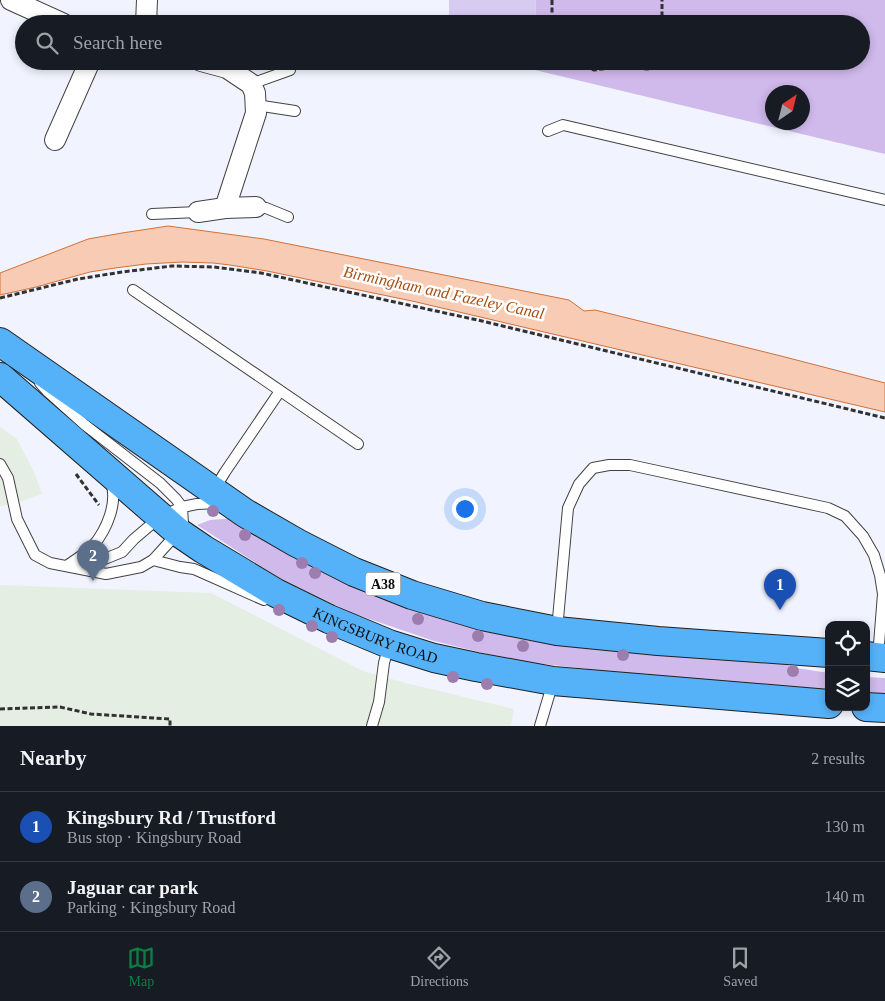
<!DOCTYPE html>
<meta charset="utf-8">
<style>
:root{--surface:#171b24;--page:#20242c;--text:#f1f3f6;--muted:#9ea1a6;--line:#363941;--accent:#0b8043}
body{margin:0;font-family:"Times New Roman",serif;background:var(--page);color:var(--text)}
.controls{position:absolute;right:15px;bottom:15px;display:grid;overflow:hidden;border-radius:10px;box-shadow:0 2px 8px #0003}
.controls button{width:45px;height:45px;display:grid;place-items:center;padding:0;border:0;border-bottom:1px solid var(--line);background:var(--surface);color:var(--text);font:25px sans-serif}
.compass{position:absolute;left:765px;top:85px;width:45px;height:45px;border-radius:50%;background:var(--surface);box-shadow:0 2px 8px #0003;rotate:35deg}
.you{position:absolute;left:464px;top:508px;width:18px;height:18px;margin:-12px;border:4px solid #fff;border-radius:50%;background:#1a73e8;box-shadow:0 0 0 8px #1a73e833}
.badge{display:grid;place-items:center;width:32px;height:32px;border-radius:50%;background:var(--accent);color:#fff;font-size:16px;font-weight:700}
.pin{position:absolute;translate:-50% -41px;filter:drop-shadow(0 1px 2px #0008)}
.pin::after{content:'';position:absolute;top:26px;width:18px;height:15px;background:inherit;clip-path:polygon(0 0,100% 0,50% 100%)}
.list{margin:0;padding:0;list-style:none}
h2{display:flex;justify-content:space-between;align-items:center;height:65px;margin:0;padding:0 20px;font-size:21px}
h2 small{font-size:16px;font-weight:400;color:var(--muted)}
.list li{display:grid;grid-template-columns:32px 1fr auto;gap:15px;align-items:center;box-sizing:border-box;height:70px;padding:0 20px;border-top:1px solid var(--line)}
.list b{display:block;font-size:19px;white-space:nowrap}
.list p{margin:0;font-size:16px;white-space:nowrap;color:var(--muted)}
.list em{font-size:16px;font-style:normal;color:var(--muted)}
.icon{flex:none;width:28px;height:28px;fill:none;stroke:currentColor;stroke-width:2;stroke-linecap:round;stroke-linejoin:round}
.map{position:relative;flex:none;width:885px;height:726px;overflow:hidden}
.search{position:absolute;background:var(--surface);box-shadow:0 2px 8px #0003;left:15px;right:15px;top:15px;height:55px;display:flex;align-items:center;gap:12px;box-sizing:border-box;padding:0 18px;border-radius:28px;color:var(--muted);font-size:19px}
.sheet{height:205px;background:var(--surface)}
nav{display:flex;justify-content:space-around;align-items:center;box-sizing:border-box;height:70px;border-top:1px solid var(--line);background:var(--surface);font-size:14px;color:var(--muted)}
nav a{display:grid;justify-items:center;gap:2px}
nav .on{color:var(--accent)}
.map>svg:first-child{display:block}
.industrial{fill:#e5eee3}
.green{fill:#d0b9eb;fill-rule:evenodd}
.pitch{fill:#d7cbf2}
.water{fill:#f8ccb4;stroke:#d27138}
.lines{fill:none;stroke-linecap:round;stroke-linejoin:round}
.lane-casing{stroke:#424242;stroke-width:12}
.street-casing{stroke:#424242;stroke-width:22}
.highway-casing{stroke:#202020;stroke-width:30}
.path{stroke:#313131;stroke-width:3;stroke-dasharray:5 2.5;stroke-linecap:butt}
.lane{stroke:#fff;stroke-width:10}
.street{stroke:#fff;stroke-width:20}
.highway{stroke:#55b2f9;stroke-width:28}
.tree{fill:#9d7dad}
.labels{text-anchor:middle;stroke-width:5;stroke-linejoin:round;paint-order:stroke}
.shield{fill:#fff;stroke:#575757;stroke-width:1}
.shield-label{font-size:14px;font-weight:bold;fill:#0f0f0f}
.street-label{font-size:15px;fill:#0f0f0f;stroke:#fff}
.water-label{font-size:16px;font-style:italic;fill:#a64f13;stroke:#fff}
</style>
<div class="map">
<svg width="885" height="726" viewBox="0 0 885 726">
<rect width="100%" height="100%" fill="#f1f4ff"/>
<g class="industrial">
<polygon points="0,427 17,439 34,472 42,494 14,504 0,506"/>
<polygon points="0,585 211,593 363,671 406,683 514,709 511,726 0,726"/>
</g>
<g class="green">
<path d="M536,0H885V154L535,70V61H861V24H535ZM772,92H802V122H772Z"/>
<polygon points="236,518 341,578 455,622 563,642 779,662 796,668 829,673 829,695 802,693 516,661 434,641 352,613 281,579 197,525 210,520"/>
<polygon points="866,677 885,678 885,699 866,698"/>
</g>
<polygon class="pitch" points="449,0 536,0 535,24 449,24"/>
<polygon class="water" points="168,226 264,239 569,300 584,311 595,310 781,356 885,383 885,412 412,301 267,271 230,265 213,263 182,262 146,264 115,268 90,272 36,287 0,295 0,273 88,239 122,233"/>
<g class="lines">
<g class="lane-casing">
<g id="lane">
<polyline points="251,84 290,70"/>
<polyline points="256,105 295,111"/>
<polyline points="548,131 563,125 885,200"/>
<polyline points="256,207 266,208 288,217"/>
<polyline points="152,214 198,212"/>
<polyline points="133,290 358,444"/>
<polyline points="40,383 47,391 85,425 160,483 176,499 182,507 183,524 172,539 153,560"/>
<polyline points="0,464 8,478 17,519 35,555 50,563 106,574 141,567 153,560 180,567 194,569 264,600"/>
<polyline points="214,490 225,472 280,391"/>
<path d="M68,565C76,559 87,553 93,546C107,529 118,503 111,482"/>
<polyline points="73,565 102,560 122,552 134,539 160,517 182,507 197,504 220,503"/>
<polyline points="557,630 568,508 579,484 593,468 609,465 630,465 828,508 845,516 863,536 874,555 880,575 883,594 878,657"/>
<polyline points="372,726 379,702 384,663 389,644"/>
<polyline points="540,726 553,682"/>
</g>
</g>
<g class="street-casing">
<g id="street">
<polyline points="11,0 64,24"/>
<polyline points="146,24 147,0"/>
<polyline points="201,61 227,68 251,84 255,93 256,113 225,208 256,207"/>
<polyline points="55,140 90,61"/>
<polyline points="198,212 225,208"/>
</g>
</g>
<g class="highway-casing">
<g id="highway">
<polyline points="0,342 245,513 297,543 354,572 412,595 482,616 557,631 658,641 829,653"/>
<path id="s1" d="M0,377L178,532L203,549L276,593L329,619L389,644L434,658L476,667L553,681L829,704"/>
<polyline points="866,656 885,658"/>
<polyline points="866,707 885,708"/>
</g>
</g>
<g class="path">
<polyline points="552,0 552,16 555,24"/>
<polyline points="662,24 662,0"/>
<polyline points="571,61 594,70 618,67 648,69 656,61"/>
<polyline points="0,298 78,279 122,272 172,266 214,267 261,273 482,321 885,418"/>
<polyline points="76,474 99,505"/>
<polyline points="0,709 60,707 91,714 170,719 170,726"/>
</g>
<use href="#lane" class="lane"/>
<use href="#street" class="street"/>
<use href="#highway" class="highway"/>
</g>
<g class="tree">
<circle cx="213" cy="511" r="6"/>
<circle cx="245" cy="535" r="6"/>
<circle cx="302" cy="563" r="6"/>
<circle cx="315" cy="573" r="6"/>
<circle cx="279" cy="610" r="6"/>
<circle cx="418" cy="619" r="6"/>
<circle cx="312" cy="626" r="6"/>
<circle cx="478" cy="636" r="6"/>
<circle cx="332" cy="637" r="6"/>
<circle cx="523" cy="646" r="6"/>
<circle cx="623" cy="655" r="6"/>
<circle cx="793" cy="671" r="6"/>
<circle cx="453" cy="677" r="6"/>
<circle cx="487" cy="684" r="6"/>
</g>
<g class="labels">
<rect class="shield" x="365.5" y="572.5" width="35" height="23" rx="4"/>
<g class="shield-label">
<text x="383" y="589">A38</text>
</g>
<g class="street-label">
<text dy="5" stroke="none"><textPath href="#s1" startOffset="460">KINGSBURY ROAD</textPath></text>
</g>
<g class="water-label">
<text transform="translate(444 292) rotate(12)" y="6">Birmingham and Fazeley Canal</text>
</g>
</g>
</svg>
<div class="controls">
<button><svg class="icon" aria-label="locate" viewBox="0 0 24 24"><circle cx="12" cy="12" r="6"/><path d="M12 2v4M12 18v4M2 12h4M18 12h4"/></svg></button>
<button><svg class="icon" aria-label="layers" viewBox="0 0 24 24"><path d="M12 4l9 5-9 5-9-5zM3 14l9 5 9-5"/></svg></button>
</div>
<svg class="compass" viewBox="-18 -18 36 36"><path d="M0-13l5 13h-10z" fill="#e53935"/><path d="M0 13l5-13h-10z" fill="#9ea1a6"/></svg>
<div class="you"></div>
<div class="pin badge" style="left:780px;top:610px;background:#1a4fb4">1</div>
<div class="pin badge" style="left:93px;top:581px;background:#5c6f8a">2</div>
<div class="search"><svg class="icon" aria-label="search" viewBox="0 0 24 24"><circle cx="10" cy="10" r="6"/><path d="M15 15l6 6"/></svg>Search here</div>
</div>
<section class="sheet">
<h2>Nearby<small>2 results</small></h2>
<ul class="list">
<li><span class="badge" style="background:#1a4fb4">1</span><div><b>Kingsbury Rd / Trustford</b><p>Bus stop · Kingsbury Road</p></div><em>130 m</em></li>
<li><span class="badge" style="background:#5c6f8a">2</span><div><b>Jaguar car park</b><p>Parking · Kingsbury Road</p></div><em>140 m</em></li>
</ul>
</section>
<nav>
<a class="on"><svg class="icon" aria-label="map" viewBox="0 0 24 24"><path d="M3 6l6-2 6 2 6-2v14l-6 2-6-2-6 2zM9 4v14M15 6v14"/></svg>Map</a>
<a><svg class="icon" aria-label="directions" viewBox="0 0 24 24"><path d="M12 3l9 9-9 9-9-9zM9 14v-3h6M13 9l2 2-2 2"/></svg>Directions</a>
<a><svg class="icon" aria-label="saved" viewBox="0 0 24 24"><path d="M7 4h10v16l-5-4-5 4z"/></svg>Saved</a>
</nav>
